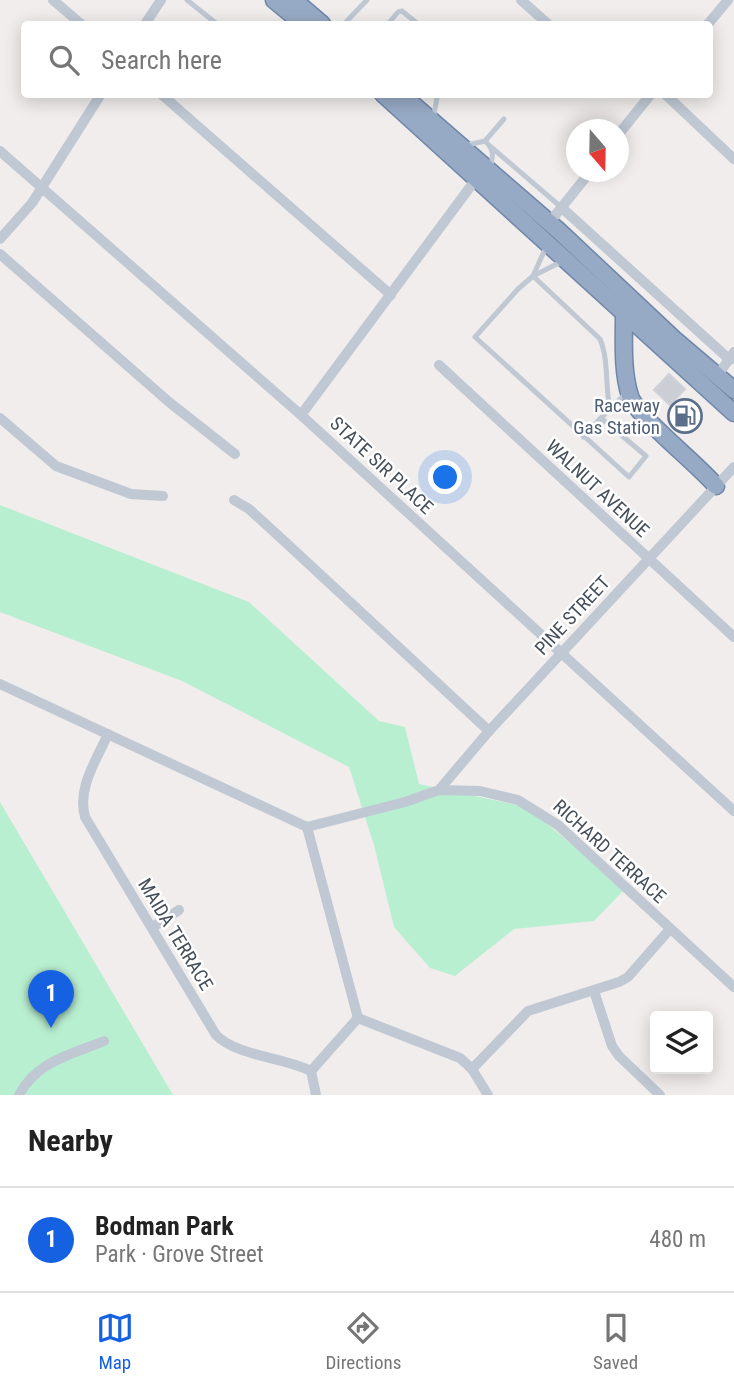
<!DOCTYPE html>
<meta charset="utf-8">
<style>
:root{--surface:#fff;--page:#f2f2f2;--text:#222;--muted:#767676;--line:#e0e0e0;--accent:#1561e1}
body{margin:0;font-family:"Roboto Condensed",sans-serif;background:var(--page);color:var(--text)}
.controls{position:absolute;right:21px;bottom:21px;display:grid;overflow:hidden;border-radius:7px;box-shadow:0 4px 18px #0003}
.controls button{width:63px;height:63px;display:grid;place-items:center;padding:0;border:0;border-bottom:2px solid var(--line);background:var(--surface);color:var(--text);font:35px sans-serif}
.compass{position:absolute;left:566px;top:119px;width:63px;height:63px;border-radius:50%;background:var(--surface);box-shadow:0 4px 18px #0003;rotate:160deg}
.you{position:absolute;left:446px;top:478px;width:24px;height:24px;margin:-18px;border:5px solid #fff;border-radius:50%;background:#1a73e8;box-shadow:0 0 0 10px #1a73e833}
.badge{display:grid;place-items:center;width:46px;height:46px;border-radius:50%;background:var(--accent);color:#fff;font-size:23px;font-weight:700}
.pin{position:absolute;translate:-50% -58px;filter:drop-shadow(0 2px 4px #0008)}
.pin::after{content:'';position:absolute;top:37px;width:24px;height:21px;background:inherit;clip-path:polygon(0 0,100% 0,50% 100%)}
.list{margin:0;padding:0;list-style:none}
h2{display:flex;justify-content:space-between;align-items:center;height:91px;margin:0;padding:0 28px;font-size:30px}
h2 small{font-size:23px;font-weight:400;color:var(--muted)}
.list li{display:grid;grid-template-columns:46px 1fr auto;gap:21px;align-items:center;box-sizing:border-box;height:105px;padding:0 28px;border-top:2px solid var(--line)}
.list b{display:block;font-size:26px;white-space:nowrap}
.list p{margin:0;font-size:23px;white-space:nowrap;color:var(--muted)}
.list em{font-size:23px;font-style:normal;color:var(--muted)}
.icon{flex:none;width:38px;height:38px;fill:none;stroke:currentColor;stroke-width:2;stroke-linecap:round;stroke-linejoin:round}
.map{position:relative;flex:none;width:734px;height:1095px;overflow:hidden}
.search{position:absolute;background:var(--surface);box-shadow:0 4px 18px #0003;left:21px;right:21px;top:21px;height:77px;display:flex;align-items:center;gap:18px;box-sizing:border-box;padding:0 24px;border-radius:7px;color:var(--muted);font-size:26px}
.sheet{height:196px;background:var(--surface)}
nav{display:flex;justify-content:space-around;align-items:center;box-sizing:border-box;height:98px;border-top:2px solid var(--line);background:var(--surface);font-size:19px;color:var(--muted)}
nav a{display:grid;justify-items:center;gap:4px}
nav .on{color:var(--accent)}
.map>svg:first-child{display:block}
.green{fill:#b9efd1}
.building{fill:#ccced5;stroke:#d0d2d9;stroke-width:2}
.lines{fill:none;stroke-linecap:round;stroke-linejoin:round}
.trunk-casing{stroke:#6e86a9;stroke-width:19}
.service{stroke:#bfc8d3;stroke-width:5}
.minor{stroke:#bfc8d3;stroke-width:10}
.trunk{stroke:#97aac5;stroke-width:16}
.labels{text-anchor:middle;stroke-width:5;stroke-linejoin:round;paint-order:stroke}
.service-label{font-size:19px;fill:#4e5e75;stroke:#fff;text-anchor:end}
.street-label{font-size:19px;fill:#454f5a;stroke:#fff}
</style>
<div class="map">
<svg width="734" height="1095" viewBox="0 0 734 1095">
<rect width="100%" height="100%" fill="#f0edec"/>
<g class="green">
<polygon points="0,505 249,602 379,721 405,727 419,784 527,807 625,889 594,921 514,929 455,976 430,968 394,927 374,845 349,767 182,681 0,612"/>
<polygon points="0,802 173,1095 0,1095"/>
</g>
<g class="building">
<polygon points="669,374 685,389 670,405 654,390"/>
<polygon points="695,410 696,424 675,425 674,411"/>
</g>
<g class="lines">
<g class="trunk-casing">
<g id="trunk">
<polyline points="274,0 303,24"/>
<polyline points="294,0 322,24"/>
<polyline points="383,94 734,413"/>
<polyline points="401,94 559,231 674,339 734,390"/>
<path d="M624,315C624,341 622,371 630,396C638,418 697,463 716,486"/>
</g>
</g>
<g class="service">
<polyline points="187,0 217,24"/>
<polyline points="344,24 367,0"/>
<polyline points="388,24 398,12 402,11 418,24"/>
<polyline points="433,119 437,98 433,94"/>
<polyline points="485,141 504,119"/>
<path d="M463,146L485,141C495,150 493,157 490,168"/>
<polyline points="491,147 561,207"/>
<polyline points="563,261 533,276 518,289 475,337 629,477 646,456 601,418 627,392"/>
<path d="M533,276L600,339C609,360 605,387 610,410"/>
<polyline points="533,276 546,247"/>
<polyline points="610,410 635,408"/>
<polyline points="583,437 601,418"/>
</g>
<g class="minor">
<polyline points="53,0 81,24"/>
<polyline points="521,0 548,24"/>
<polyline points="145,24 161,0"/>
<polyline points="708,24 728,0"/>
<polyline points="161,94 391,295"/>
<polyline points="665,94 734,159"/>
<polyline points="618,135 651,94"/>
<polyline points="0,151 301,415 734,811"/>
<polyline points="561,207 730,360"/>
<polyline points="549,223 590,172"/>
<polyline points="0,239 32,203 101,94"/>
<polyline points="0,254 169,402 235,454"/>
<polyline points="439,365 734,637"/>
<polyline points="718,375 734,352"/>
<polyline points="301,415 476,179"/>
<polyline points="0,418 56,466 131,494 163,496"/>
<polyline points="234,500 249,509 283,540 489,731"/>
<polyline points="0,684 307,827 405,802 439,790 480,791 518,800 558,825 734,987"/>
<path d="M108,734C96,761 77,788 85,817L216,1035C237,1056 283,1057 311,1071"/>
<polyline points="439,790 489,731 734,467"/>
<polyline points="307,827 358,1018 460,1058 472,1069 488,1095"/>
<polyline points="153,927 179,910"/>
<polyline points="594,991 612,1046 619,1056 660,1095"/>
<polyline points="472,1069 528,1011 619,982 628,977 670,929"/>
<polyline points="311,1071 358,1018"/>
<polyline points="311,1071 316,1095"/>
<path d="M19,1095C37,1061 70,1055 104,1041"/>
</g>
<use href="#trunk" class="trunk"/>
</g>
<defs>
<g id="fuel-ring" transform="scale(1.75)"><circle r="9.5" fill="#fff" stroke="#5c6f8a" stroke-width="1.5"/><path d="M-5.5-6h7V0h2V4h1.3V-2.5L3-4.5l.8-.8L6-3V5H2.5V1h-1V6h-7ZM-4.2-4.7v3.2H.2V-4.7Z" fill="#5c6f8a"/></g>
</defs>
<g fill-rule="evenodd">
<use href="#fuel-ring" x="685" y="416"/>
</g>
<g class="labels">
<g class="service-label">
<text x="660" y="412">Raceway<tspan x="660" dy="22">Gas Station</tspan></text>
</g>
<g class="street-label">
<text transform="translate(382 465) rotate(43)" y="7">STATE SIR PLACE</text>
<text transform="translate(598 488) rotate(43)" y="7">WALNUT AVENUE</text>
<text transform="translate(572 615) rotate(-47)" y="7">PINE STREET</text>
<text transform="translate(610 851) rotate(42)" y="7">RICHARD TERRACE</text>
<text transform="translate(176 934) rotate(59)" y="7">MAIDA TERRACE</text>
</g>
</g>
</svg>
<div class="controls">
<button><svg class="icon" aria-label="layers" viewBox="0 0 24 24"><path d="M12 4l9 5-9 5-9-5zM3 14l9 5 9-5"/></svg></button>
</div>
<svg class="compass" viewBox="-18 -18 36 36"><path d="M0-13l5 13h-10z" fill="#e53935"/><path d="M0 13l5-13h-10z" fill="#767676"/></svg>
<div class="you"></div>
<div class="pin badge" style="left:51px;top:1028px">1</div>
<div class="search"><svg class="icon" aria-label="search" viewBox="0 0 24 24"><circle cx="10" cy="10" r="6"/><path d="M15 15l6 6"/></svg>Search here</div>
</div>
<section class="sheet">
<h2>Nearby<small></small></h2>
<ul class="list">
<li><span class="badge">1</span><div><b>Bodman Park</b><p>Park · Grove Street</p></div><em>480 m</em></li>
</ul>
</section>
<nav>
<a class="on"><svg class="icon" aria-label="map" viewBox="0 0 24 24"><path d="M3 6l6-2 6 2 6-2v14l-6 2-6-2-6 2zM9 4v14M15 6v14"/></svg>Map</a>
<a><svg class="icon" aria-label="directions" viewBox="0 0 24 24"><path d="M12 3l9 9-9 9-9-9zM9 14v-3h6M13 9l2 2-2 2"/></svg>Directions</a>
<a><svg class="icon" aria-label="saved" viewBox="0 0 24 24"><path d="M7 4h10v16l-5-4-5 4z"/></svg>Saved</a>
</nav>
